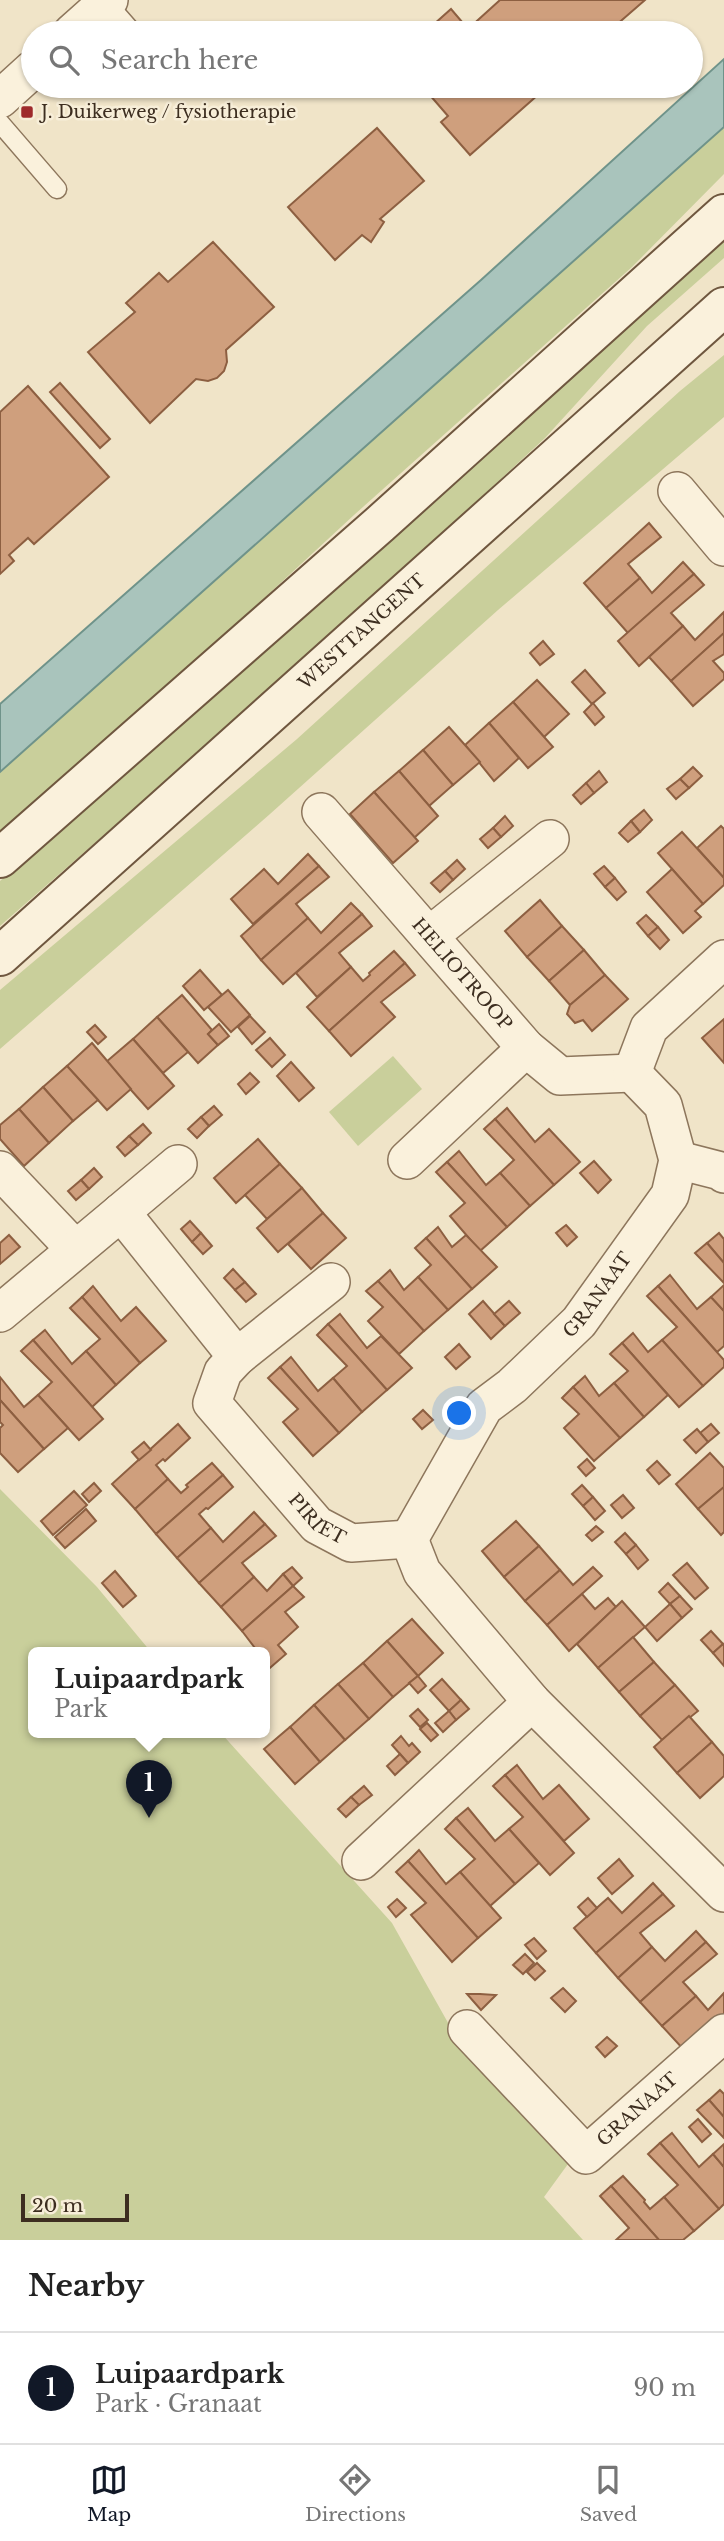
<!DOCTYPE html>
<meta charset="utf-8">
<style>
:root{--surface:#fff;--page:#f6f6f6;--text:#222;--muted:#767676;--line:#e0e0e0;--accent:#111827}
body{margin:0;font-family:"Libre Baskerville",serif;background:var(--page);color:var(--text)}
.scale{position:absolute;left:21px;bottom:18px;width:108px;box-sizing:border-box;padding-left:7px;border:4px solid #3d2e20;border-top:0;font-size:19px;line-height:24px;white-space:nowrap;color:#3d2e20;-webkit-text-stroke:5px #f7eed8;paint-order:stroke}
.you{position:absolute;left:460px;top:1414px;width:24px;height:24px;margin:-18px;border:5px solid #fff;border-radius:50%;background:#1a73e8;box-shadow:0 0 0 10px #1a73e833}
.badge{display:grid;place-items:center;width:46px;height:46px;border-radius:50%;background:var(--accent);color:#fff;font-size:23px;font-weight:700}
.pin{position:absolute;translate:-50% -58px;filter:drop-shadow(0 2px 4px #0008)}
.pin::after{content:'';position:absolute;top:37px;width:24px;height:21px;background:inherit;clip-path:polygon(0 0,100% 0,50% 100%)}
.popup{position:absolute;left:28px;top:1647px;width:242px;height:91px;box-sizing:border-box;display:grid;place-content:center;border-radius:10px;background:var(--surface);filter:drop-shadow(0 2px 5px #0005);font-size:23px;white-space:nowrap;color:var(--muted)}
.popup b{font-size:26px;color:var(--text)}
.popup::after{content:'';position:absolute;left:50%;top:100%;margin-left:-14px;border:14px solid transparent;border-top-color:var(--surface)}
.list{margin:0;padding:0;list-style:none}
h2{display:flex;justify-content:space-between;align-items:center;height:91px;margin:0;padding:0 28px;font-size:30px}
h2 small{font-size:23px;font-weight:400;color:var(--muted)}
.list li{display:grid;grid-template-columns:46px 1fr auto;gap:21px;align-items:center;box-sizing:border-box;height:112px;padding:0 28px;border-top:2px solid var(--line)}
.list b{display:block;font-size:26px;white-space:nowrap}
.list p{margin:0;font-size:23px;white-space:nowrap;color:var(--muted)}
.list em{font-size:23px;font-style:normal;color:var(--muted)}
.icon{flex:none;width:38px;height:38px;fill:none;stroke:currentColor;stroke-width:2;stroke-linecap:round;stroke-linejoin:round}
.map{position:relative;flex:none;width:724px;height:2240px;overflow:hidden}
.search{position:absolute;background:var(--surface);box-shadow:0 2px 5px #0004;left:21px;right:21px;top:21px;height:77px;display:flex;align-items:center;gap:18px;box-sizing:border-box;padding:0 24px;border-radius:38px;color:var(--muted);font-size:26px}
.sheet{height:203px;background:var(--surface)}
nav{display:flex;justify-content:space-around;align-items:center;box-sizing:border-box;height:98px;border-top:2px solid var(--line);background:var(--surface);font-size:19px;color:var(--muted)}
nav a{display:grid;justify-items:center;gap:4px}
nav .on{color:var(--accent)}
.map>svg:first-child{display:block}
.green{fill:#c9cf9b}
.water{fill:#a9c4bc;stroke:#6f938a;stroke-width:2}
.building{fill:#cf9f7d;stroke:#8d5f41;stroke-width:2}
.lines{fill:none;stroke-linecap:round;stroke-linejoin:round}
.lane-casing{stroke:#8d765c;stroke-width:21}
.street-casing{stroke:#8d765c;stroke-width:40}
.secondary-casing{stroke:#6f573f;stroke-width:42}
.lane{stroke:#faf1dc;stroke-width:18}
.street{stroke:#faf1dc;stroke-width:37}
.secondary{stroke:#faf1dc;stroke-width:38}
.poi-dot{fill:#9e2a2b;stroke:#f7eed8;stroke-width:2.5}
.labels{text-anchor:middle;stroke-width:5;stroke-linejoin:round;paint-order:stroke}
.poi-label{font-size:18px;fill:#3d2e20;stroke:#f7eed8;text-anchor:start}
.street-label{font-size:18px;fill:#3d2e20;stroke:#f7eed8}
</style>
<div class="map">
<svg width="724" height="2240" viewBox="0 0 724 2240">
<rect width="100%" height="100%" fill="#f0e4c8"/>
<g class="green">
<polygon points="724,127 724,174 632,267 354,515 166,689 0,833 0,772"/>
<polygon points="724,240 724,258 647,326 545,438 336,632 0,926 0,881 592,359"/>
<polygon points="724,355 724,417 498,610 270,814 0,1049 0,990 297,739 680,391"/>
<polygon points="393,1056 422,1089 358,1146 329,1112"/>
<polygon points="0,1489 97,1587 151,1652 33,1652 33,1732 220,1732 392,1923 456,2037 568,2164 544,2197 583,2240 0,2240"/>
</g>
<polygon class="water" points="724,59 724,127 0,772 0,704 481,280"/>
<g class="building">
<polygon points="500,0 645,0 607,33 424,33 451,9 468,29"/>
<polygon points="422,86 548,86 470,155 441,122 448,116"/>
<polygon points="377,128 424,181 380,219 384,222 371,242 362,235 335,260 288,207"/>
<polygon points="213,242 274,307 226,350 227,362 224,371 217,378 208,381 196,379 150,423 88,352 135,312 126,303 159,273 168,282"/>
<polygon points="60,383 110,439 100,448 50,392"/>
<polygon points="28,386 109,477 34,544 28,538 9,555 14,561 0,574 0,412"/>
<polygon points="649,523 661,537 628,564 640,578 606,608 584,583"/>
<polygon points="683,562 694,574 628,633 606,608 640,578 652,593"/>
<polygon points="694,574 704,585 671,613 683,626 639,666 618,641"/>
<polygon points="724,612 724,633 671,681 649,657 683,626 695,640"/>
<polygon points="724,633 724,654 713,661 724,673 724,679 693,706 671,681"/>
<polygon points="543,641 554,654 540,665 530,653"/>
<polygon points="585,670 605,693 592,704 572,682"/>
<polygon points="537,680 569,714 544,737 513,702"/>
<polygon points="513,702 553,747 528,768 489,723"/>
<polygon points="593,703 604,717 595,725 584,712"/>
<polygon points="489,723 519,758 494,781 465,745"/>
<polygon points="449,727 480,762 453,785 423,750"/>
<polygon points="423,750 453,785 429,806 399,771"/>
<polygon points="693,767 702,776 689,788 680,779"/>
<polygon points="399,771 438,816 414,838 374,792"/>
<polygon points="599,771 607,782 594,793 586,783"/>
<polygon points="680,779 689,788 676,799 667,789"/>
<polygon points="586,783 594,793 581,804 573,795"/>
<polygon points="374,792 418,841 393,863 350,814"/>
<polygon points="644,810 652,820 640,832 631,821"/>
<polygon points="505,816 513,826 501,837 493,828"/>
<polygon points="631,821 640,832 628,842 619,833"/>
<polygon points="721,826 724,829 724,878 697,848"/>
<polygon points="493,828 501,837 488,848 480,839"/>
<polygon points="682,832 724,878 724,885 703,904 658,853"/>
<polygon points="308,854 319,866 253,924 231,899 264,869 278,884"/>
<polygon points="457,860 465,869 453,880 445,871"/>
<polygon points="319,866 329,877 296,904 308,918 261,960 241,936"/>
<polygon points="604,866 615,878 605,887 594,874"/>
<polygon points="672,869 703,904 695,911 701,917 683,933 647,892"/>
<polygon points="445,871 453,880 440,892 431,883"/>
<polygon points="615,878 626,892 617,900 605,887"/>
<polygon points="540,900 562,926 527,957 505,931"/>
<polygon points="351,903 362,914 283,984 261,960 308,918 321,933"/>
<polygon points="362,914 372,926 339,953 351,967 317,997 296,973"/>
<polygon points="646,915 658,927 648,936 637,923"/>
<polygon points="562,926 584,950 549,981 527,957"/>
<polygon points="658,927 669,940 660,949 648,936"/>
<polygon points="584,950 605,975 570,1005 549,981"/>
<polygon points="394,951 405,963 329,1031 307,1007 351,967 363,981 370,975 369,973"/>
<polygon points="405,963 415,975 381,1002 395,1017 351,1056 329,1031"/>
<polygon points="200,970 222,995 204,1010 183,986"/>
<polygon points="605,975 628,999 592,1031 583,1020 575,1023 567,1014 570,1005"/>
<polygon points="228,990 250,1015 231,1032 208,1007"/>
<polygon points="182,995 212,1030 208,1034 218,1045 198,1063 157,1017"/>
<polygon points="250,1016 265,1032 252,1044 238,1027"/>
<polygon points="157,1017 188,1052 163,1073 133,1039"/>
<polygon points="724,1019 724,1063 702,1038"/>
<polygon points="219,1024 229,1036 218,1045 208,1034"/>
<polygon points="95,1025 106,1037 98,1044 87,1032"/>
<polygon points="270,1038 285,1055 272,1067 256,1050"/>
<polygon points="133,1039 174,1086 148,1109 106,1062"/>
<polygon points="92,1043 131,1089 107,1110 67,1066"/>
<polygon points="291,1062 314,1088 299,1101 277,1076"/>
<polygon points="67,1066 98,1100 73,1121 43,1087"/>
<polygon points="250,1073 259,1082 246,1094 238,1084"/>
<polygon points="43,1087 73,1121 49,1143 19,1109"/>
<polygon points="214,1106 222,1115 209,1126 201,1117"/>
<polygon points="507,1108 535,1142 549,1129 580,1162 554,1185 495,1119"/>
<polygon points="19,1109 49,1143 24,1166 0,1139 0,1125"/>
<polygon points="201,1117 209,1126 197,1138 188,1129"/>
<polygon points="495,1119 554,1185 530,1206 500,1173 514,1160 484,1129"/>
<polygon points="143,1124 151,1133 138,1145 129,1136"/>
<polygon points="129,1136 138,1145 125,1156 117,1147"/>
<polygon points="258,1139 280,1164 236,1203 214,1178"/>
<polygon points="459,1151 486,1185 500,1173 530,1206 507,1227 447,1162"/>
<polygon points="594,1161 611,1180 598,1193 580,1173"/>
<polygon points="447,1162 507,1227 480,1251 450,1216 465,1203 436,1172"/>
<polygon points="280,1164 302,1188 267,1219 245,1195"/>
<polygon points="94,1168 102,1177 89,1189 81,1180"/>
<polygon points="81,1180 89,1189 76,1200 68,1191"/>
<polygon points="302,1188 323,1213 278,1252 257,1228"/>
<polygon points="323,1213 346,1238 311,1269 288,1244"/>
<polygon points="190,1221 201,1233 192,1242 181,1229"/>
<polygon points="566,1225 577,1237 567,1246 556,1233"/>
<polygon points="438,1227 452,1247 466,1235 497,1267 472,1289 426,1238"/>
<polygon points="201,1233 212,1246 203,1254 192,1242"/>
<polygon points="719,1233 724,1239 724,1263 707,1243"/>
<polygon points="9,1235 20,1247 0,1264 0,1243"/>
<polygon points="426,1238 472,1289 448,1310 418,1277 431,1265 415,1248"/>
<polygon points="707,1243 724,1263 724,1283 695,1253"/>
<polygon points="233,1269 245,1282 235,1290 224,1278"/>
<polygon points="390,1270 404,1290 418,1277 448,1310 424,1331 378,1281"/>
<polygon points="670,1275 697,1309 711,1297 724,1311 724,1346 717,1352 658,1286"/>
<polygon points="378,1281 424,1331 399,1354 368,1321 383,1307 366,1291"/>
<polygon points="245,1282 256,1294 246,1302 235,1290"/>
<polygon points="724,1285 724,1311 711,1297"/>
<polygon points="93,1286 121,1321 136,1307 166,1341 140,1363 82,1297"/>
<polygon points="658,1286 724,1360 724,1367 703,1386 662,1340 677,1327 647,1296"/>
<polygon points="82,1297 140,1363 116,1385 86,1351 100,1339 70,1308"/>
<polygon points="483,1301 505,1326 491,1339 469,1314"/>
<polygon points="509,1301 520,1313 505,1326 494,1314"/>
<polygon points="340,1314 367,1348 381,1336 412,1368 387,1390 328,1324"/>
<polygon points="328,1324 387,1390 362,1412 333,1378 347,1366 317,1335"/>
<polygon points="45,1330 72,1364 86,1351 116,1385 92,1407 33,1340"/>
<polygon points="633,1333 648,1352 662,1340 703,1386 679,1407 622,1343"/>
<polygon points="33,1340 103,1419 79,1440 38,1395 52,1382 21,1351"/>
<polygon points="622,1343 668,1395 644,1417 614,1383 628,1371 610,1354"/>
<polygon points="459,1344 470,1357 456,1369 445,1357"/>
<polygon points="291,1357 318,1391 333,1378 362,1412 339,1433 280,1367"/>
<polygon points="280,1367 339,1433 313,1456 283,1422 298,1409 268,1378"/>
<polygon points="585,1376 599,1396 614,1383 644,1417 620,1438 573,1387"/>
<polygon points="0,1377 24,1407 38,1395 68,1428 44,1449 0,1400"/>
<polygon points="573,1387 620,1438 594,1461 564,1428 579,1414 562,1398"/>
<polygon points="0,1400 44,1449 18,1472 0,1453 0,1428 3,1425 0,1422"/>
<polygon points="423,1410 433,1420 422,1429 413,1419"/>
<polygon points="178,1424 190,1438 165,1461 163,1459 156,1465 168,1479 135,1509 112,1484"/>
<polygon points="711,1424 719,1433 708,1442 700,1433"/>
<polygon points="697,1429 708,1442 696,1453 684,1440"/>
<polygon points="144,1442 151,1450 139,1460 132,1452"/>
<polygon points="710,1453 724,1468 724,1487 698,1509 676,1484"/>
<polygon points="587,1459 595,1468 586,1476 578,1467"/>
<polygon points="657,1461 670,1475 659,1484 647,1470"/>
<polygon points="212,1463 223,1475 156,1534 135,1509 168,1479 181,1493 188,1487 186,1485"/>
<polygon points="223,1475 233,1487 208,1509 206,1508 199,1514 211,1528 177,1558 156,1534"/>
<polygon points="94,1483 101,1491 89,1502 82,1494"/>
<polygon points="582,1485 593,1497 583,1506 572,1494"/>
<polygon points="724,1487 724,1532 721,1535 698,1509"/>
<polygon points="74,1491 87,1505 53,1535 41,1521"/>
<polygon points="623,1495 634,1508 622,1518 611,1505"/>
<polygon points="593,1497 605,1511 595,1520 583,1506"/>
<polygon points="86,1509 96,1521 65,1548 55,1537"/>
<polygon points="254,1512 265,1524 199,1583 177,1558 211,1528 223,1542"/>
<polygon points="516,1521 539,1546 504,1577 482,1551"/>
<polygon points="265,1524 276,1536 242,1563 254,1577 221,1607 199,1583"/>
<polygon points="596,1526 603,1532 592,1541 586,1535"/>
<polygon points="625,1533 636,1545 626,1554 615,1542"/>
<polygon points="636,1545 648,1560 638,1569 626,1554"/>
<polygon points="539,1546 560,1570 525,1601 504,1577"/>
<polygon points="687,1563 708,1588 695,1599 673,1575"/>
<polygon points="292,1567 302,1578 293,1586 283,1574"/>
<polygon points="593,1567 602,1576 547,1625 525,1601 560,1570 573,1585"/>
<polygon points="115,1571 136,1596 123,1607 102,1583"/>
<polygon points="283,1574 293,1586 242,1631 221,1607 254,1577 267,1591"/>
<polygon points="668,1583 680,1596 670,1604 659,1592"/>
<polygon points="293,1586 304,1597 285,1612 298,1627 278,1645 286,1654 264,1673 264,1652 258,1652 242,1631"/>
<polygon points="582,1594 595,1609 608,1598 616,1607 569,1651 547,1625"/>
<polygon points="680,1596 692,1609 682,1618 670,1604"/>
<polygon points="622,1601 645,1627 598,1668 577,1644"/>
<polygon points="670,1604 682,1618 657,1641 645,1627"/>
<polygon points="412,1619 443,1653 418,1676 387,1641"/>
<polygon points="711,1631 723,1644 713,1653 701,1640"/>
<polygon points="633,1637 654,1662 619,1692 598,1668"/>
<polygon points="387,1641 418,1676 393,1697 363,1663"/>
<polygon points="723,1644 724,1646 724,1666 713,1653"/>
<polygon points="654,1662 675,1685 640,1716 619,1692"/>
<polygon points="363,1663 393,1697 369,1719 338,1684"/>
<polygon points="418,1676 426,1686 418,1693 409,1683"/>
<polygon points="442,1679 461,1700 449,1711 430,1690"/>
<polygon points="338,1684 369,1719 345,1740 314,1705"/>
<polygon points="675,1685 698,1711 662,1740 640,1716"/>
<polygon points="461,1700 469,1709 456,1720 449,1711"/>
<polygon points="314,1705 345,1740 320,1762 290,1727"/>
<polygon points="418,1709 428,1720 420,1727 410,1716"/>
<polygon points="449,1711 456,1720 443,1732 435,1723"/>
<polygon points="689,1716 712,1742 677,1773 654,1747"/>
<polygon points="427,1723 438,1735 431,1741 420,1729"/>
<polygon points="290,1727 320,1762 295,1784 264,1749"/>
<polygon points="401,1736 409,1746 412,1743 420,1752 408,1763 392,1745"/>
<polygon points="712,1742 724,1756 724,1776 700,1798 677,1773"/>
<polygon points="400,1754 408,1763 395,1775 387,1766"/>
<polygon points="517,1765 543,1799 559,1785 589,1819 564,1841 505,1775"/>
<polygon points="505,1775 574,1853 550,1875 509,1829 523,1817 493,1786"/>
<polygon points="364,1786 372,1795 359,1805 351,1797"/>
<polygon points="351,1797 359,1805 346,1817 338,1809"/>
<polygon points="468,1808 495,1841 509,1829 539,1863 515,1884 456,1818"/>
<polygon points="456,1818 515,1884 490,1906 460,1872 475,1859 445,1829"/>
<polygon points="419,1850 446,1884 460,1872 501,1918 478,1938 408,1861"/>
<polygon points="619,1859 633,1876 612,1894 598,1878"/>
<polygon points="408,1861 478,1938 452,1962 411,1915 426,1903 396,1872"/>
<polygon points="653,1883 663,1894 596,1953 574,1928 608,1898 622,1913"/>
<polygon points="663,1894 674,1906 640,1933 652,1947 618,1978 596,1953"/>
<polygon points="588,1898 597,1908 587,1917 578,1907"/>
<polygon points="397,1899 406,1908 396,1917 388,1907"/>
<polygon points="696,1931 706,1942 640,2002 618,1978 652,1947 665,1961"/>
<polygon points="534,1938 546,1951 537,1959 525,1945"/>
<polygon points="706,1942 717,1954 683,1982 696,1996 662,2026 640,2002"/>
<polygon points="525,1954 534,1963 523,1974 513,1965"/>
<polygon points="537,1963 545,1971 535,1980 527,1972"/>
<polygon points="563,1988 576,2001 565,2012 551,1998"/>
<polygon points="724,1993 724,2016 685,2051 662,2026 696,1996 708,2010"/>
<polygon points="467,1994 480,1994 496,1995 481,2010"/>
<polygon points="607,2037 617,2046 605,2057 596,2047"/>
<polygon points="720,2090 724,2094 724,2117 709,2100"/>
<polygon points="709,2100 724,2117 724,2138 697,2110"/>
<polygon points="698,2119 711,2134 702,2142 689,2127"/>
<polygon points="672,2133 699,2167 713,2154 724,2167 724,2204 719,2209 660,2143"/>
<polygon points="660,2143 719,2209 694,2231 664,2197 678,2185 648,2154"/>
<polygon points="724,2144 724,2167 713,2154"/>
<polygon points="623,2176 645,2200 644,2202 650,2209 664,2197 694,2231 683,2240 659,2240 611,2186"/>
<polygon points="611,2186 659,2240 616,2240 629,2228 600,2196"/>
</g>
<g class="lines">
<g class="lane-casing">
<g id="lane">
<polyline points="106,2 133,33"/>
<polyline points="0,123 57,189"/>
</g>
</g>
<g class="street-casing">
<g id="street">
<polyline points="72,33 109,0"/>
<polyline points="0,99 33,69"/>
<polyline points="677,491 724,547"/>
<path id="s1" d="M321,812L526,1048L560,1076L632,1073"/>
<polyline points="429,936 550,839"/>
<polyline points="632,1073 649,1028 724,959"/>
<polyline points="407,1160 526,1048"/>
<polyline points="678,1160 721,1171 724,1174"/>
<polyline points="0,1170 75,1249"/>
<polyline points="121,1212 178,1164"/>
<path id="s2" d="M331,1282L237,1357L223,1372L212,1403L317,1525L351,1543L409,1539"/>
<polyline points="0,1313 121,1212 237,1357"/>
<path id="s3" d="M409,1539L484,1407L512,1386L579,1322L670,1195L678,1160L663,1105L632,1073"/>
<polyline points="409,1539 422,1572 532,1702 724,1893"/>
<polyline points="361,1861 532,1702"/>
<path id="s4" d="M467,2029L586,2155L724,2033"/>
</g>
</g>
<g class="secondary-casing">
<g id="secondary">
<polyline points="0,858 380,524 724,214"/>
<path id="s5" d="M0,956L724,307"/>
</g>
</g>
<use href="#lane" class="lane"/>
<use href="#street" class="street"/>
<use href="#secondary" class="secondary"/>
</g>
<rect class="poi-dot" x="20" y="105" width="14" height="14" rx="3.5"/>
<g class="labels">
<g class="poi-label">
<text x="41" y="118">J. Duikerweg / fysiotherapie</text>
</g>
<g class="street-label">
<text dy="6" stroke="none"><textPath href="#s5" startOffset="486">WESTTANGENT</textPath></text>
<text dy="6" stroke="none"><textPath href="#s1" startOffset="215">HELIOTROOP</textPath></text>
<text dy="6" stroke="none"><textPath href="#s3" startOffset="312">GRANAAT</textPath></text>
<text dy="6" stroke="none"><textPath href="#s2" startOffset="331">PIRIET</textPath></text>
<text dy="6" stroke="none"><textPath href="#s4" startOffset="242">GRANAAT</textPath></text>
</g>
</g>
</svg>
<div class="scale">20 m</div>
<div class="you"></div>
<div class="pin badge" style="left:149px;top:1818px">1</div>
<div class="popup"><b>Luipaardpark</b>Park</div>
<div class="search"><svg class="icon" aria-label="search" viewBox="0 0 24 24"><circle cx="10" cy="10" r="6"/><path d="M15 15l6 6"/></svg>Search here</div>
</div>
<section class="sheet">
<h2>Nearby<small></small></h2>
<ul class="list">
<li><span class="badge">1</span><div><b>Luipaardpark</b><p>Park · Granaat</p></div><em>90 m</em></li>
</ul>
</section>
<nav>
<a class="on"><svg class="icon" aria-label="map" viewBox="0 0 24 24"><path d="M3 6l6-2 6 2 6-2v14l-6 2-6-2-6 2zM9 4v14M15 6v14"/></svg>Map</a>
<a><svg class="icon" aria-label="directions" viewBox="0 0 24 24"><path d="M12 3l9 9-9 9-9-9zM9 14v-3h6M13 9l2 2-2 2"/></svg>Directions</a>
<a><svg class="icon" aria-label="saved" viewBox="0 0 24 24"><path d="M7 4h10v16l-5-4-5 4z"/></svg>Saved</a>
</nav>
